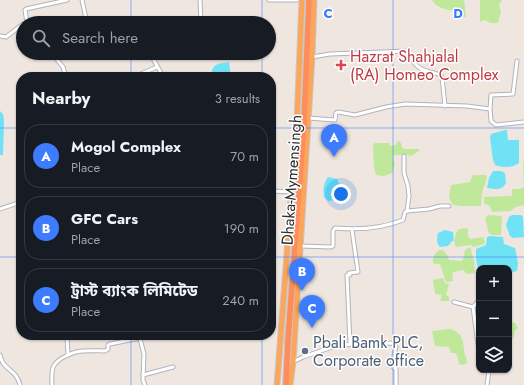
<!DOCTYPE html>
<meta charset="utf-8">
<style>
:root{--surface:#171b24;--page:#242831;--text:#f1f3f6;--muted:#9ea1a6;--line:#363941;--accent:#3d7bff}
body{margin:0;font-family:Jost,"Noto Sans Bengali",sans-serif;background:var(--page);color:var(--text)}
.controls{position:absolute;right:12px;bottom:12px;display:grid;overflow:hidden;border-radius:8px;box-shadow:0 1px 3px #0004}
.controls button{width:36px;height:36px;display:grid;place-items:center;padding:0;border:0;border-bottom:1px solid var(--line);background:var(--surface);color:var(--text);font:20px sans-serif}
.you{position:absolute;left:341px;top:194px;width:14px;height:14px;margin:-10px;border:3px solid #fff;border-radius:50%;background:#1a73e8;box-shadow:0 0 0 6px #1a73e833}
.badge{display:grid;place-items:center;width:26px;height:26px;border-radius:50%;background:var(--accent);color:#fff;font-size:13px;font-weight:700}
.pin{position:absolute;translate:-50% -33px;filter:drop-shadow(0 1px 2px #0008)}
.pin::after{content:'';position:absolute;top:21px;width:14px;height:12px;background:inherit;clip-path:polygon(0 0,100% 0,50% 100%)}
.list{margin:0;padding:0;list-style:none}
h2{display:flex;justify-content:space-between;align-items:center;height:52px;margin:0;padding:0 16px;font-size:17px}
h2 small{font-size:13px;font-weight:400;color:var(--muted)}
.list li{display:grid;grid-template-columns:26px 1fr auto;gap:12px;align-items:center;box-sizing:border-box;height:64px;margin:0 8px 8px;padding:0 8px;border:1px solid var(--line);border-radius:16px}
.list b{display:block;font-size:15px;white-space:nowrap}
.list p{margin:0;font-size:13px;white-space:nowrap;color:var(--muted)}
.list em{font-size:13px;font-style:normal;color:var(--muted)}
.icon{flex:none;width:22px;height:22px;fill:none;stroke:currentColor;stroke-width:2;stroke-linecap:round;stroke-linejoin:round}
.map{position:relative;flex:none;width:524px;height:385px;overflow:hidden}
.search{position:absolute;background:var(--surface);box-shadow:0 1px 3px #0004;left:16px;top:16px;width:260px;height:44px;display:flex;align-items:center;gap:10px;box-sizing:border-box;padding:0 14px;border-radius:22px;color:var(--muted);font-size:15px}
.panel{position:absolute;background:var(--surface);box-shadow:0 1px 3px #0004;left:16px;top:72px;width:260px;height:268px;border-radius:16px}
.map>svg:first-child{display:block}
.green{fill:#bfe89a}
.water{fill:#6fe3f5}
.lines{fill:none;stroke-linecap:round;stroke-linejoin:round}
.minor-casing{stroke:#b0b4bd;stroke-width:5}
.trunk-casing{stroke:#c8c8c8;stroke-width:7}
.motorway-casing{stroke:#c8c8c8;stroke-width:8}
.minor{stroke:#fff;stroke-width:3}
.trunk{stroke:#fca65c;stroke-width:5}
.motorway{stroke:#ff8c5b;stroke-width:5.5}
.grid{fill:none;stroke:#3d7bff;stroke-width:1;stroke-opacity:0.55}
.health-dot{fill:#e0444e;stroke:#fff;stroke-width:1.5}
.service-dot{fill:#5c6f8a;stroke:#fff;stroke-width:1.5}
.labels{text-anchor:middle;stroke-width:3;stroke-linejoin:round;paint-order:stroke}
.health-label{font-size:16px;fill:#be3a42;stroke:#fff;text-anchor:start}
.street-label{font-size:16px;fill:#2d2d2d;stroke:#fff}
.service-label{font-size:16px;fill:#4e5e75;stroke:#fff;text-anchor:start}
.grid-label{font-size:13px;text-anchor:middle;font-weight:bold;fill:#3d7bff;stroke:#fff;stroke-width:3;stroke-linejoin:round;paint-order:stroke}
</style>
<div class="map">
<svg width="524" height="385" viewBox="0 0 524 385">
<rect width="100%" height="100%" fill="#efe6e0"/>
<g class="green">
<path d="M432,0H464L466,17H460L458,11C448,10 437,9 432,0Z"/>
<polygon points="480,0 502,0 499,5 501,11 498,23 490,23 485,20 480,22"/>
<polygon points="399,141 401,143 403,149 419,149 419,151 411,156 405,154 395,155 393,157 395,165 392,173 384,176 376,175 374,166 373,145 375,143 389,143 390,146 396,145 397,142"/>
<polygon points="524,156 524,205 515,207 511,211 492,212 490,206 484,204 484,197 512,196 512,189 520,189 524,187 523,167"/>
<polygon points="473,175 486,175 487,177 482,193 481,206 462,206 453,205 449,198 451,185 470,182"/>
<polygon points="488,215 502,216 501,235 492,235 489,233 485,218"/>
<path d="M465,228L468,229V236L470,239L483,237L485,242L484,244L474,247L471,245L456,247C453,242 455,233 459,229Z"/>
<path d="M470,247L474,261L475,273L466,274L464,270L457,271L452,273L453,281L446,282L440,264H435L433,263C432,257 435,254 439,250H443L448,256L449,260L461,261L463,260L465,250Z"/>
<polygon points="443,278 445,283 449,284 446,295 449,297 449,301 440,301 442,295 435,294 433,280"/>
<polygon points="509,322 515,323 518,328 515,330 514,336 512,340 509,340"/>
<path d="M450,329C468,334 461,348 467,360V363L462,365L459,364L457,355L455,353H451L449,347L435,346L432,331Z"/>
</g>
<g class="water">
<path d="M229,62L231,77H212C211,63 218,64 229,62Z"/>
<polygon points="0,111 3,114 4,120 3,155 0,155"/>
<path d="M505,130H507L508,140H519V163C513,168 502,168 495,165L493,160L490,138L491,134Z"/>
<path d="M493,171H501L505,173L506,183C502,191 495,189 487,188L489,178Z"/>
<path d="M328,177L337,179L341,188V194L336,200L328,201L324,197C323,190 323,184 328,177Z"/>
<polygon points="512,215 521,215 523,217 524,237 513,238 510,236 506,225 509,217"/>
<path d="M445,230L453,232L454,241H452L448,246L440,247C436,243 437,237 438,233Z"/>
<polygon points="490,236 503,237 504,244 515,248 518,263 517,271 509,273 509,268 479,268 479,276 476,258 476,249 486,245 487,237"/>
</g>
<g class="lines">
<g class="minor-casing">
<g id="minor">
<polyline points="82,0 87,23"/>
<polyline points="200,0 201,23"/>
<polyline points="269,0 297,0"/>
<polyline points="27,23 25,10 26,9 67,0"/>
<polyline points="0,36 6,37 23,24"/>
<polyline points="54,53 55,57 63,67 66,77"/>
<polyline points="150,53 161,73 161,77"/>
<path d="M312,57L330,54L408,51C413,63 417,69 430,72C435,73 438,73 442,77L445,106"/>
<polyline points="134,77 157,67"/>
<polyline points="490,109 491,95 513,94 517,61"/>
<polyline points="308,118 334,120 335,120 336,113 338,112 355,115 386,107 405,104 467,106 490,109 491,121 496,125 524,122"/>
<polyline points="404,156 404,173 408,186 409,196 407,211"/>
<polyline points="271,191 291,192"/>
<polyline points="0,209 21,202"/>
<path d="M300,246L331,247L333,246V231L335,228C357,230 383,228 403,220L405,212L407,211L429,209L440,206H449"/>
<polyline points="479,300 473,307 479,352"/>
<polyline points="454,302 473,307"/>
<polyline points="139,335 144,354 143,380 145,385"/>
<polyline points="350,344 347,275 350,275 349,273 358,272 352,230"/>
<path d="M0,355C3,371 16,368 20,385"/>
<path d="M68,355C79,349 93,351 105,351L108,349V345L110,344L140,338"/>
<polyline points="293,362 303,357 338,345 393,343 396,346 392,366 396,369 396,385"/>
<polyline points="143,375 173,367"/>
<path d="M52,385C51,368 52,362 68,355L67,335"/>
<polyline points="487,385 489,370"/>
</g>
</g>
<g class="trunk-casing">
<g id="trunk">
<polyline points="277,385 297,122 302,0"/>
<polyline points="290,385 293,362 312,57 314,0"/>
</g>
</g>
<g class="motorway-casing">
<polyline id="motorway" points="286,385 288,340 304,123 309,0"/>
</g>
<use href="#minor" class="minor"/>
<use href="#trunk" class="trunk"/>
<use href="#motorway" class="motorway"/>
</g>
<path class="grid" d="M131,0V23M262,0V23M393,0V385M131,53V77M262,53V77M0,128H21M271,128H524M0,257H21M271,257H524M131,335V385M262,335V385"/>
<path class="health-dot" d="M339 59h4v4h4v4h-4v4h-4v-4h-4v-4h4z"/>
<circle class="service-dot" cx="305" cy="351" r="4"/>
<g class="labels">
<g class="health-label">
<text x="350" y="62">Hazrat Shahjalal<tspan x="350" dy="18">(RA) Homeo Complex</tspan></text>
</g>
<g class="street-label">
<text transform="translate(291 180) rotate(-86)" y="6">Dhaka-Mymensingh</text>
</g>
<g class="service-label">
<text x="313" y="348">Pbali Bamk PLC,<tspan x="313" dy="18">Corporate office</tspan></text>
</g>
</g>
<g class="grid-label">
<text x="328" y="18">C</text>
<text x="458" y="18">D</text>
</g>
</svg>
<div class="controls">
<button>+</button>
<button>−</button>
<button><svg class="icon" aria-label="layers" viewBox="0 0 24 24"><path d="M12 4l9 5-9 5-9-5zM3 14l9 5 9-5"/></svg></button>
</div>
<div class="you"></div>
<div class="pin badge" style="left:334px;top:157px">A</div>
<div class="pin badge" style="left:302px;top:291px">B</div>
<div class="pin badge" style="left:312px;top:328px">C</div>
<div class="search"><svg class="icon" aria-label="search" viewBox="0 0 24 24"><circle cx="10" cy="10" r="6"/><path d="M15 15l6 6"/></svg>Search here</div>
<section class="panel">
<h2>Nearby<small>3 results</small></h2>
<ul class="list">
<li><span class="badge">A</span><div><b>Mogol Complex</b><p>Place</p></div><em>70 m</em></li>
<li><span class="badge">B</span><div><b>GFC Cars</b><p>Place</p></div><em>190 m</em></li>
<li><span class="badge">C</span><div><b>ট্রাস্ট ব্যাংক লিমিটেড</b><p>Place</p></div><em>240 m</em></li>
</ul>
</section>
</div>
